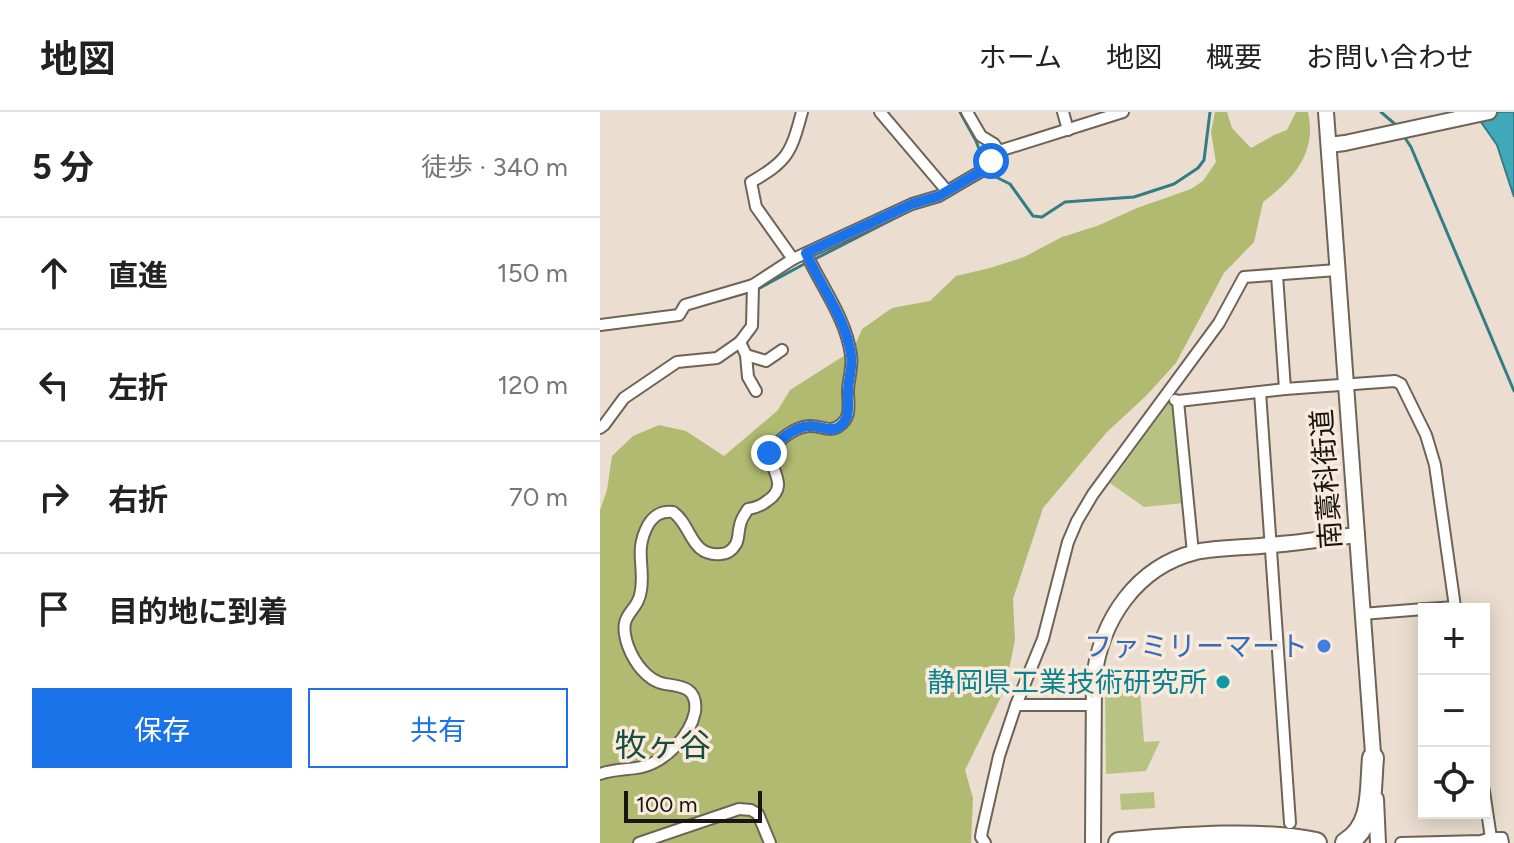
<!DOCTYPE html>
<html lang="ja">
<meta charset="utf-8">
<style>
:root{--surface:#fff;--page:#f6f6f6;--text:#222;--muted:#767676;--line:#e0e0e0;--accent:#1a73e8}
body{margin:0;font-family:Figtree,"Noto Sans JP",sans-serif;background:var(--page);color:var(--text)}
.controls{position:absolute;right:24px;bottom:24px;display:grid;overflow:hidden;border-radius:0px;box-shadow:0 4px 20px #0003}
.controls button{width:72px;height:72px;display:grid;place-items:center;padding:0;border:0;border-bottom:2px solid var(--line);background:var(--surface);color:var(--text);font:40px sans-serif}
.scale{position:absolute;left:24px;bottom:20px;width:138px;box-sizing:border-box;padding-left:8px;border:4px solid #191510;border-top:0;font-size:22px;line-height:28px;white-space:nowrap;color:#191510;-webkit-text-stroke:6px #f8ebdd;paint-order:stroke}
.stop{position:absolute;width:24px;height:24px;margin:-18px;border:6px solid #1a73e8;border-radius:50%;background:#fff}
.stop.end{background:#1a73e8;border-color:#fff;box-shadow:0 2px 8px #0008}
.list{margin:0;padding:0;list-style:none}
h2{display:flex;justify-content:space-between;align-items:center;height:104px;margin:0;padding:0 32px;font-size:34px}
h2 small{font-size:26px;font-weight:400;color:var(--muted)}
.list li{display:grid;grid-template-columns:52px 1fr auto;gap:24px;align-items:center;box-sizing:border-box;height:112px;padding:0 32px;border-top:2px solid var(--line)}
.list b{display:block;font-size:30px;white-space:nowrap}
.list em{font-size:26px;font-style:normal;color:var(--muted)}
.actions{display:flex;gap:16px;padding:24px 32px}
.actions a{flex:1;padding:18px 0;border:2px solid var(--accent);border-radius:0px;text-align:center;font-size:28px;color:var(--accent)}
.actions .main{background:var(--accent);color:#fff}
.icon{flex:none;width:44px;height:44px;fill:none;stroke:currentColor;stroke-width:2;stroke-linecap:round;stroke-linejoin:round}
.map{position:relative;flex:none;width:914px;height:731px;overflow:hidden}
header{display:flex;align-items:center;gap:48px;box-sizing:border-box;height:112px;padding:0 40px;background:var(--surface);border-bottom:2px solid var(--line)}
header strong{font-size:38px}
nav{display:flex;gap:44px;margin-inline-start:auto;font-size:28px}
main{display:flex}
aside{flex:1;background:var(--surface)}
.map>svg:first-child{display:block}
.green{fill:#b8c283}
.forest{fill:#b0bb71}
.water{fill:#40a9b9;stroke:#347d86;stroke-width:2}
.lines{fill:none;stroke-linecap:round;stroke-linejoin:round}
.stream{stroke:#347d86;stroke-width:3}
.street-casing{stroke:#6e6356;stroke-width:14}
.secondary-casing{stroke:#6e6356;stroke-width:18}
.highway-casing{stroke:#6e6356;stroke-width:24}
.street{stroke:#fff;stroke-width:10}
.secondary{stroke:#fff;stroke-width:14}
.highway{stroke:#fff;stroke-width:20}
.route{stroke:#1a73e8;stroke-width:10}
.shop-dot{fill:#3f7fe0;stroke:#f8ebdd;stroke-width:3}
.culture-dot{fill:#0f9aa8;stroke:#f8ebdd;stroke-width:3}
.labels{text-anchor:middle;stroke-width:7;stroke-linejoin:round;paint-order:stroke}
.street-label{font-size:28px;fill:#191510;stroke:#f8ebdd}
.shop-label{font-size:28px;fill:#366cbe;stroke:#f8ebdd;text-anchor:end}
.culture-label{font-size:28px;fill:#0d838f;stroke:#f8ebdd;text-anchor:end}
.quarter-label{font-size:32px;fill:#174c3e;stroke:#f8ebdd}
</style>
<header>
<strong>地図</strong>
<nav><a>ホーム</a><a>地図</a><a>概要</a><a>お問い合わせ</a></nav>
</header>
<main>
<aside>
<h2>5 分<small>徒歩 · 340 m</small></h2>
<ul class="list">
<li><svg class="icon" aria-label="ahead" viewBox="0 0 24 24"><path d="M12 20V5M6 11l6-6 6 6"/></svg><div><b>直進</b></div><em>150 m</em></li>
<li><svg class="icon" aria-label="left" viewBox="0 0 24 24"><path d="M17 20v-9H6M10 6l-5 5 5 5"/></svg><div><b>左折</b></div><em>120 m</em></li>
<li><svg class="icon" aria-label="right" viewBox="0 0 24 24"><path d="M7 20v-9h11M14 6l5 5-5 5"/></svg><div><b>右折</b></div><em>70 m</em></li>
<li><svg class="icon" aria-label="arrive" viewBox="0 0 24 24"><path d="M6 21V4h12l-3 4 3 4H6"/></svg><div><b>目的地に到着</b></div></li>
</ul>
<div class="actions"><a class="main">保存</a><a>共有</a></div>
</aside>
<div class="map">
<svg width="914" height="731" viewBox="0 0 914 731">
<rect width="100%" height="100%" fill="#ebded0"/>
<g class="green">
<polygon points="569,291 575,293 584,391 544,395 510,371"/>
<polygon points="539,567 544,630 560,629 546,659 506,662 505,579 527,579"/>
<polygon points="554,680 555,696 521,698 520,682"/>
</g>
<path class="forest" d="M615,0H627L632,16L651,36L674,23L687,18L696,0H708C717,41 694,67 663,90L654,130L624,161L576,251L546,284L507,320L443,396L413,487L415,528L405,577L365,658L373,686L371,731H0V398L7,378L12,344L33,324L59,313L86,319L124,344L178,298L190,278L253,238L262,217L292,196L330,189L356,164L390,156L424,145L462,125L497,114L537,96L591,77L603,69L616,50L611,20Z"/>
<polygon class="water" points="874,0 914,0 914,85 897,33"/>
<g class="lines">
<g class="stream">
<polyline points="360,0 376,29 384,50"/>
<polyline points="781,0 796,13"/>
<polyline points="803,23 811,35 914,279"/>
<polyline points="388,61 410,72 433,104 442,105 465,90 534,85 574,72 598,56 604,48 610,0"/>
<polyline points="339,89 388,62"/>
<polyline points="213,148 309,99"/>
<polyline points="156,178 206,151"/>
<polyline points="106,192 149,180"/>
</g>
<g class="street-casing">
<g id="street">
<polyline points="280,0 347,79"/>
<polyline points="367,0 381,24 394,32 399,39"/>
<polyline points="463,0 468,18"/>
<path d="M193,147L156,95L151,70C188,49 191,41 202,0"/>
<polyline points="677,163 685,277"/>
<polyline points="0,213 79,203 85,193 153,173 193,147 312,92 339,84 383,58 399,39 523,0"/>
<polyline points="140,230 146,243 148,265 156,279"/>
<polyline points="146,243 166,249 182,238"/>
<polyline points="660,280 690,711"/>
<polyline points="575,288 578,289 593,441"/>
<polyline points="578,289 685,277 795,269 801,272 826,323 835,353 855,495"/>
<polyline points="0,316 4,313 24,286 77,250 117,246 140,230 152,214 153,173"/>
<polyline points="826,497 855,495 856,497"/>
<polyline points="762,502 824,497"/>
<polyline points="416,593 494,593"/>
<path d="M0,662C14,657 28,658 42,655C66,649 90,624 95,600C96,592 95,583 88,578C82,574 72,573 65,572C47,569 34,550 28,534C16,499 38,503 41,478C45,453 34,439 48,413C54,403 61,399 73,400C92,413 90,445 121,442C128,442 133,437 136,432C139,426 138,420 140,413C141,407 145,402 148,397C156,396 161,394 167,389C189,375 172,360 169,341C178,329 193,315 209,314C220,313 230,321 239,314C252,305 248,293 248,280C248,268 253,255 251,243C246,206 221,174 206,141"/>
<polyline points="884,679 891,726"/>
<polyline points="39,731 139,697 151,698 158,702 170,731"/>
<polyline points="385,731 381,725 382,719 399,644 416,593 443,527 468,430 477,409 493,382 619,211 644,165 737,158"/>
<polyline points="801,731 881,729 891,726 902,726 903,731"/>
</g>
</g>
<g class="secondary-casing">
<g id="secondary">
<polyline points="726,0 774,655"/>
<polyline points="729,33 745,31 889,0"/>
<polyline points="776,687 778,731"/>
<path d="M493,731L494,566C501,508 536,455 596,440C620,435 646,436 670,433C699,431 728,426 757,423"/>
</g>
</g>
<g class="highway-casing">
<g id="highway">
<path d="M519,731C580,726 657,719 716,731"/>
<path d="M746,731C775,714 770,676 773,646"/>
</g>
</g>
<use href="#street" class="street"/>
<use href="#secondary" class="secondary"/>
<use href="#highway" class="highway"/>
</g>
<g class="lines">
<path class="route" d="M169,341C178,329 193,315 209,314C220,313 230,321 239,315C252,305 247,293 248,280C248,268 253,255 251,243C246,206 221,175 206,141L312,92L339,84L383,58L391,49"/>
</g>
<circle class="shop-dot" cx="724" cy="534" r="8"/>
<circle class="culture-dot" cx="623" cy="570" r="8"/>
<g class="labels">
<g class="street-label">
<text transform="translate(726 367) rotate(-94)" y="10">南藁科街道</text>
</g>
<g class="shop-label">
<text x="708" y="544">ファミリーマート</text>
</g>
<g class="culture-label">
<text x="607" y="580">静岡県工業技術研究所</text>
</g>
<g class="quarter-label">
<text x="63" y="644">牧ヶ谷</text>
</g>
</g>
</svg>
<div class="controls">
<button>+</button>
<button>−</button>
<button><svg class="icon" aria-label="locate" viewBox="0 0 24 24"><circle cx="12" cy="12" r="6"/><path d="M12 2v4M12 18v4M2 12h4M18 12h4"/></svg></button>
</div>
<div class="scale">100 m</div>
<div class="stop" style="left:391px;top:49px"></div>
<div class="stop end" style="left:169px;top:341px"></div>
</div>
</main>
